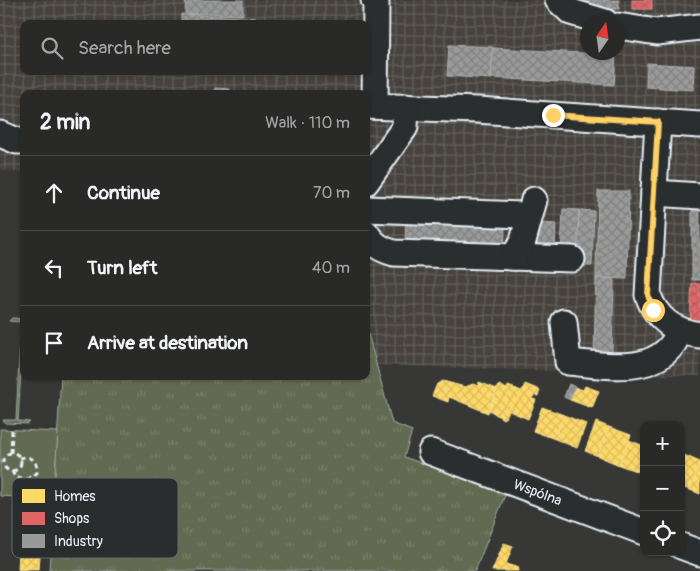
<!DOCTYPE html>
<meta charset="utf-8">
<style>
:root{--surface:#292928;--page:#313130;--text:#f1f3f6;--muted:#a5a6a8;--line:#454545}
body{margin:0;font-family:Pangolin,sans-serif;background:var(--page);color:var(--text)}
.controls{position:absolute;right:15px;bottom:15px;display:grid;overflow:hidden;border-radius:10px;box-shadow:0 1px 4px #0004}
.controls button{width:45px;height:45px;display:grid;place-items:center;padding:0;border:0;border-bottom:1px solid var(--line);background:var(--surface);color:var(--text);font:25px sans-serif}
.compass{position:absolute;left:580px;top:15px;width:45px;height:45px;border-radius:50%;background:var(--surface);box-shadow:0 1px 4px #0004;rotate:13deg}
.stop{position:absolute;width:15px;height:15px;margin:-11px;border:4px solid #ffd166;border-radius:50%;background:#fff}
.stop.end{background:#ffd166;border-color:#fff;box-shadow:0 1px 5px #0008}
.list{margin:0;padding:0;list-style:none}
h2{display:flex;justify-content:space-between;align-items:center;height:65px;margin:0;padding:0 20px;font-size:21px}
h2 small{font-size:16px;font-weight:400;color:var(--muted)}
.list li{display:grid;grid-template-columns:32px 1fr auto;gap:15px;align-items:center;box-sizing:border-box;height:75px;padding:0 20px;border-top:1px solid var(--line)}
.list b{display:block;font-size:19px;white-space:nowrap}
.list em{font-size:16px;font-style:normal;color:var(--muted)}
.icon{flex:none;width:28px;height:28px;fill:none;stroke:currentColor;stroke-width:2;stroke-linecap:round;stroke-linejoin:round}
.map{position:relative;flex:none;width:700px;height:571px;overflow:hidden}
.search{position:absolute;background:var(--surface);box-shadow:0 1px 4px #0004;left:20px;top:20px;width:350px;height:55px;display:flex;align-items:center;gap:12px;box-sizing:border-box;padding:0 18px;border-radius:10px;color:var(--muted);font-size:19px}
.panel{position:absolute;background:var(--surface);box-shadow:0 1px 4px #0004;left:20px;top:90px;width:350px;height:290px;border-radius:10px}
.map>svg:first-child{display:block}
.industrial{fill:url(#industrial-grid);fill-rule:evenodd}
.grass{fill:url(#grass-tufts);stroke:#a5aea4}
.garden{fill:#626b51;stroke:#a5aea4}
.homes{fill:url(#homes-cross-hatch);stroke:#f8e092}
.shops{fill:url(#shops-cross-hatch);stroke:#e29092}
.industry{fill:url(#industry-cross-hatch);stroke:#b1b3b6}
.lines{fill:none;stroke-linecap:round;stroke-linejoin:round}
.minor-casing{stroke:#e8f1f8;stroke-width:29}
.path{stroke:#e8f1f8;stroke-width:3;stroke-dasharray:5 4;stroke-linecap:butt}
.minor{stroke:#2a2d2e;stroke-width:25}
.route{stroke:#ffd166;stroke-width:6}
.labels{text-anchor:middle;stroke-width:5;stroke-linejoin:round;paint-order:stroke}
.street-label{font-size:14px;fill:#e8f1f8;stroke:#2a2d2e}
.key{fill:#2a2d2e;stroke:#63686b;stroke-width:1}
.key-label{font-size:14px;fill:#e8f1f8}
</style>
<div class="map">
<svg width="700" height="571" viewBox="0 0 700 571">
<defs>
<pattern id="industrial-grid" width="8" height="8" patternUnits="userSpaceOnUse" patternTransform="scale(1.25)"><rect width="8" height="8" fill="#46433d"/><path d="M0 4h8M4 0v8" fill="none" stroke="#615f5a"/></pattern>
<pattern id="grass-tufts" width="24" height="20" patternUnits="userSpaceOnUse" patternTransform="scale(1.25)"><rect width="24" height="20" fill="#626b51"/><path d="M3 7l-1-3M5 7V3M7 7l1-3M15 17l-1-3M17 17v-4M19 17l1-3" fill="none" stroke="#78816b"/></pattern>
<pattern id="homes-cross-hatch" width="8" height="8" patternUnits="userSpaceOnUse" patternTransform="scale(1.25)"><rect width="8" height="8" fill="#ffd966"/><path d="M0 0l8 8M0 8l8-8" fill="none" stroke="#dabc60"/></pattern>
<pattern id="shops-cross-hatch" width="8" height="8" patternUnits="userSpaceOnUse" patternTransform="scale(1.25)"><rect width="8" height="8" fill="#e06666"/><path d="M0 0l8 8M0 8l8-8" fill="none" stroke="#b25d5e"/></pattern>
<pattern id="industry-cross-hatch" width="8" height="8" patternUnits="userSpaceOnUse" patternTransform="scale(1.25)"><rect width="8" height="8" fill="#999"/><path d="M0 0l8 8M0 8l8-8" fill="none" stroke="#808181"/></pattern>
</defs>
<rect width="100%" height="100%" fill="#373735"/>
<filter id="ink" filterUnits="userSpaceOnUse"><feTurbulence type="fractalNoise" baseFrequency=".02" numOctaves="2"/><feDisplacementMap in="SourceGraphic" scale="10" xChannelSelector="R" yChannelSelector="G"/><feConvolveMatrix kernelMatrix="1 2 1 2 8 2 1 2 1" color-interpolation-filters="sRGB"/></filter>
<g filter="url(#ink)">
<path class="industrial" d="M0,0H700V376L377,365L366,325V94H24V173L0,170ZM588,22H618V52H588ZM24,24H366V71H24Z"/>
<g class="grass">
<polygon points="12,318 24,319 18,421 30,422 28,424 5,423 3,420 16,420 21,322 9,321"/>
<polygon points="366,326 392,423 412,431 404,457 506,493 475,571 49,571 61,376 366,376"/>
</g>
<polygon class="garden" points="0,429 58,432 53,499 0,496"/>
<g class="homes">
<polygon points="443,381 465,387 473,384 478,386 479,382 497,389 488,413 449,397 448,402 432,396 437,384"/>
<polygon points="525,384 540,390 538,396 534,395 532,399 536,400 528,419 509,411 506,417 503,419 489,410 499,385 507,389 508,386 522,391"/>
<polygon points="585,386 599,391 592,408 570,400 575,387 583,390"/>
<polygon points="542,407 564,415 555,439 533,431"/>
<polygon points="564,415 586,424 577,448 555,439"/>
<polygon points="596,422 609,427 598,456 585,451"/>
<polygon points="609,427 631,435 619,465 598,456"/>
<polygon points="629,440 644,446 644,474 619,465"/>
<polygon points="684,455 700,462 690,490 681,487 681,463"/>
<polygon points="700,463 700,494 690,490"/>
<polygon points="22,498 44,499 39,570 18,569"/>
<polygon points="504,543 513,546 506,564 519,568 518,571 492,571"/>
<polygon points="19,568 39,569 19,571"/>
</g>
<g class="shops">
<rect x="632" y="0" width="20" height="9"/>
<polygon points="692,283 700,284 700,323 690,322"/>
</g>
<g class="industry">
<polygon points="186,0 243,0 243,15 185,13"/>
<rect x="588" y="0" width="31" height="9"/>
<polygon points="181,14 258,18 258,24 181,24"/>
<polygon points="449,45 493,47 492,79 447,76"/>
<polygon points="493,48 616,55 614,85 491,78"/>
<polygon points="647,63 694,66 693,90 646,87"/>
<polygon points="215,88 230,89 230,94 215,94"/>
<polygon points="598,191 629,191 627,279 596,278"/>
<rect x="692" y="208" width="8" height="72"/>
<polygon points="563,209 579,210 578,252 561,251"/>
<polygon points="579,210 594,211 592,266 577,266"/>
<polygon points="406,222 505,226 504,247 405,243"/>
<polygon points="537,223 556,224 555,248 536,247"/>
<polygon points="596,278 614,279 612,352 594,352"/>
<polygon points="569,384 575,387 570,400 564,397"/>
</g>
<g class="lines">
<g class="minor-casing">
<g id="minor">
<polyline points="374,0 376,3 375,106"/>
<polyline points="558,0 571,12 605,22"/>
<polyline points="618,26 657,32 700,27"/>
<polyline points="366,106 477,110 700,125"/>
<path d="M658,122L648,295C656,319 675,332 700,335"/>
<polyline points="0,134 17,141 24,141"/>
<polyline points="366,182 405,127 406,107"/>
<polyline points="654,193 700,196"/>
<polyline points="366,209 523,215 531,211"/>
<path d="M366,233C374,245 380,249 394,253L572,259"/>
<polyline points="514,257 523,241 534,200"/>
<path d="M564,322L568,362C607,365 663,378 680,330"/>
<path id="s1" d="M431,452L644,532"/>
<polyline points="681,546 700,553"/>
</g>
</g>
<g class="path">
<circle cx="12" cy="462" r="9"/>
<polyline points="11,453 12,430"/>
<path d="M12,471L15,477L27,479L37,473C38,461 32,455 20,458"/>
</g>
<use href="#minor" class="minor"/>
</g>
</g>
<g class="lines" filter="url(#ink)">
<polyline class="route" points="553,115 658,122 648,295 653,310"/>
</g>
<g class="labels">
<g class="street-label">
<text dy="5" stroke="none"><textPath href="#s1" startOffset="114">Wspólna</textPath></text>
</g>
</g>
<rect x="12" y="478" width="166" height="80" rx="8" class="key"/>
<rect x="22" y="489" width="23" height="14" fill="#ffd966"/>
<rect x="22" y="512" width="23" height="13" fill="#e06666"/>
<rect x="22" y="534" width="23" height="14" fill="#999"/>
<g class="key-label">
<text x="54" y="501">Homes</text>
<text x="54" y="523">Shops</text>
<text x="54" y="546">Industry</text>
</g>
</svg>
<div class="controls">
<button>+</button>
<button>−</button>
<button><svg class="icon" aria-label="locate" viewBox="0 0 24 24"><circle cx="12" cy="12" r="6"/><path d="M12 2v4M12 18v4M2 12h4M18 12h4"/></svg></button>
</div>
<svg class="compass" viewBox="-18 -18 36 36"><path d="M0-13l5 13h-10z" fill="#e53935"/><path d="M0 13l5-13h-10z" fill="#a5a6a8"/></svg>
<div class="stop" style="left:653px;top:310px"></div>
<div class="stop end" style="left:553px;top:115px"></div>
<div class="search"><svg class="icon" aria-label="search" viewBox="0 0 24 24"><circle cx="10" cy="10" r="6"/><path d="M15 15l6 6"/></svg>Search here</div>
<section class="panel">
<h2>2 min<small>Walk · 110 m</small></h2>
<ul class="list">
<li><svg class="icon" aria-label="ahead" viewBox="0 0 24 24"><path d="M12 20V5M6 11l6-6 6 6"/></svg><div><b>Continue</b></div><em>70 m</em></li>
<li><svg class="icon" aria-label="left" viewBox="0 0 24 24"><path d="M17 20v-9H6M10 6l-5 5 5 5"/></svg><div><b>Turn left</b></div><em>40 m</em></li>
<li><svg class="icon" aria-label="arrive" viewBox="0 0 24 24"><path d="M6 21V4h12l-3 4 3 4H6"/></svg><div><b>Arrive at destination</b></div></li>
</ul>
</section>
</div>
